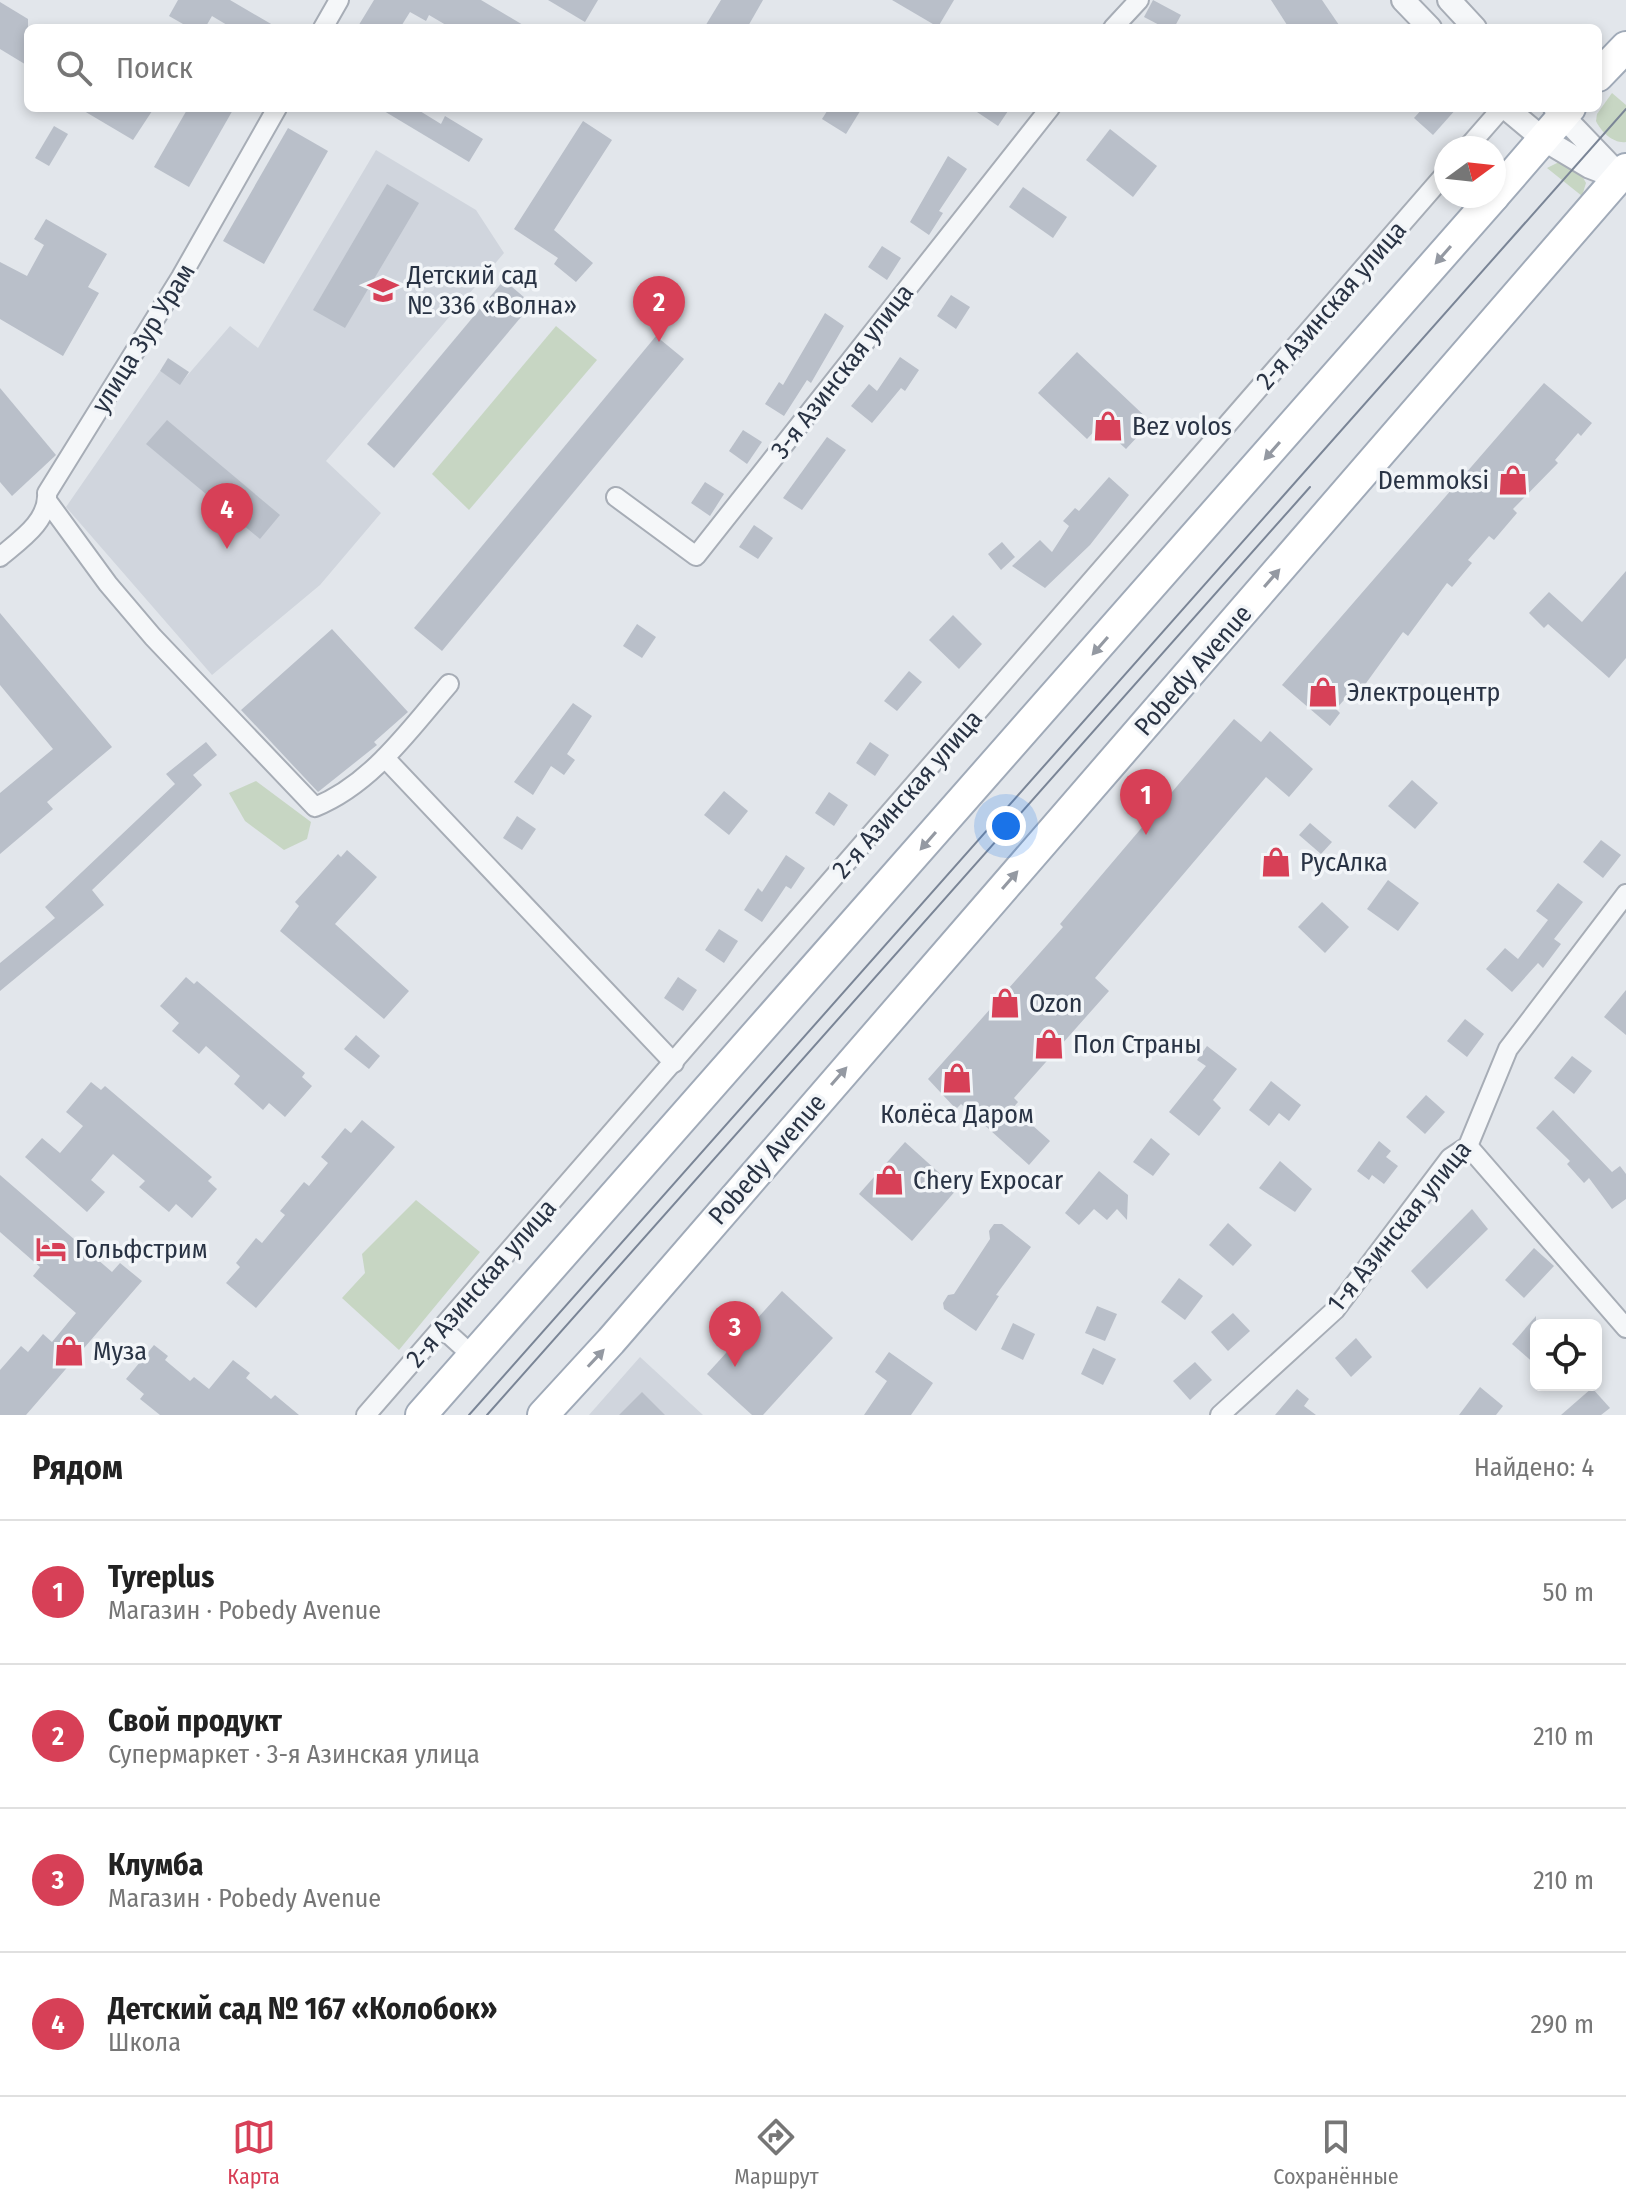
<!DOCTYPE html>
<html lang="ru">
<meta charset="utf-8">
<style>
:root{--surface:#fff;--page:#f2f2f2;--text:#222;--muted:#767676;--line:#e0e0e0;--accent:#d74057}
body{margin:0;font-family:"Fira Sans Condensed",sans-serif;background:var(--page);color:var(--text)}
.controls{position:absolute;right:24px;bottom:24px;display:grid;overflow:hidden;border-radius:12px;box-shadow:0 4px 12px #0003}
.controls button{width:72px;height:72px;display:grid;place-items:center;padding:0;border:0;border-bottom:2px solid var(--line);background:var(--surface);color:var(--text);font:40px sans-serif}
.compass{position:absolute;left:1434px;top:136px;width:72px;height:72px;border-radius:50%;background:var(--surface);box-shadow:0 4px 12px #0003;rotate:75deg}
.you{position:absolute;left:1006px;top:826px;width:28px;height:28px;margin:-20px;border:6px solid #fff;border-radius:50%;background:#1a73e8;box-shadow:0 0 0 12px #1a73e833}
.badge{display:grid;place-items:center;width:52px;height:52px;border-radius:50%;background:var(--accent);color:#fff;font-size:26px;font-weight:700}
.pin{position:absolute;translate:-50% -66px;filter:drop-shadow(0 2px 4px #0008)}
.pin::after{content:'';position:absolute;top:42px;width:28px;height:24px;background:inherit;clip-path:polygon(0 0,100% 0,50% 100%)}
.list{margin:0;padding:0;list-style:none}
h2{display:flex;justify-content:space-between;align-items:center;height:104px;margin:0;padding:0 32px;font-size:34px}
h2 small{font-size:26px;font-weight:400;color:var(--muted)}
.list li{display:grid;grid-template-columns:52px 1fr auto;gap:24px;align-items:center;box-sizing:border-box;height:144px;padding:0 32px;border-top:2px solid var(--line)}
.list b{display:block;font-size:30px;white-space:nowrap}
.list p{margin:0;font-size:26px;white-space:nowrap;color:var(--muted)}
.list em{font-size:26px;font-style:normal;color:var(--muted)}
.icon{flex:none;width:44px;height:44px;fill:none;stroke:currentColor;stroke-width:2;stroke-linecap:round;stroke-linejoin:round}
.map{position:relative;flex:none;width:1626px;height:1415px;overflow:hidden}
.search{position:absolute;background:var(--surface);box-shadow:0 4px 12px #0003;left:24px;right:24px;top:24px;height:88px;display:flex;align-items:center;gap:20px;box-sizing:border-box;padding:0 28px;border-radius:12px;color:var(--muted);font-size:30px}
.sheet{height:680px;background:var(--surface)}
nav{display:flex;justify-content:space-around;align-items:center;box-sizing:border-box;height:112px;border-top:2px solid var(--line);background:var(--surface);font-size:22px;color:var(--muted)}
nav a{display:grid;justify-items:center;gap:4px}
nav .on{color:var(--accent)}
.map>svg:first-child{display:block}
.built{fill:#d0d5dd}
.green{fill:#c7d6c3}
.building{fill:#b9bfc9}
.lines{fill:none;stroke-linecap:round;stroke-linejoin:round}
.minor-casing{stroke:#a7adb6;stroke-width:22}
.tertiary-casing{stroke:#a7adb6;stroke-width:26}
.primary-casing{stroke:#a0aab8;stroke-width:34}
.minor{stroke:#f5f7f9;stroke-width:18}
.tertiary{stroke:#f5f7f9;stroke-width:22}
.primary{stroke:#fff;stroke-width:30}
.tram{stroke:#7a8596;stroke-width:2}
.oneway{fill:#9499a2}
.labels{text-anchor:middle;stroke-width:7;stroke-linejoin:round;paint-order:stroke}
.poi-label{font-size:26px;fill:#293344;stroke:#f2f5f8;text-anchor:start}
.street-label{font-size:26px;fill:#293344;stroke:#f2f5f8}
</style>
<div class="map">
<svg width="1626" height="1415" viewBox="0 0 1626 1415">
<rect width="100%" height="100%" fill="#e2e6eb"/>
<g class="built">
<polygon points="376,150 476,210 504,253 326,461 381,513 320,585 212,675 66,507 160,371 180,384 230,326 258,348"/>
<polygon points="640,1357 703,1415 589,1415"/>
</g>
<g class="green">
<path d="M1612,93L1626,105V142C1614,144 1601,132 1596,121L1597,114Z"/>
<path d="M1557,163C1572,163 1580,171 1586,183L1582,196L1547,168Z"/>
<polygon points="556,326 597,360 469,510 432,474"/>
<polygon points="256,781 311,822 307,839 284,850 245,821 229,793"/>
<polygon points="416,1200 480,1252 399,1350 342,1298 365,1273 362,1254"/>
</g>
<g class="building">
<polygon points="178,0 230,0 278,28 232,28 212,16 205,28 190,28 169,16"/>
<polygon points="374,0 481,0 528,28 451,28 429,15 426,21 410,12 400,28 357,28"/>
<polygon points="548,0 598,0 585,22"/>
<polygon points="721,0 763,0 747,28 704,28"/>
<polygon points="892,0 954,0 938,27"/>
<polygon points="1153,0 1181,15 1174,28 1165,28 1144,17"/>
<polygon points="1271,0 1322,0 1341,28 1289,28"/>
<polygon points="0,2 28,19 28,66 0,49"/>
<polygon points="79,108 154,108 133,140"/>
<polygon points="188,108 234,108 189,187 154,167"/>
<polygon points="379,108 415,108 441,124 445,116 483,139 469,162"/>
<polygon points="829,108 862,108 846,134 822,119"/>
<polygon points="971,108 1010,108 998,126"/>
<polygon points="1423,108 1457,108 1433,135 1414,118"/>
<polygon points="583,121 612,140 554,230 593,263 576,282 554,264 558,258 514,229"/>
<polygon points="54,126 68,134 49,166 35,158"/>
<polygon points="288,128 328,151 264,264 223,241"/>
<polygon points="1110,129 1157,166 1133,197 1086,160"/>
<polygon points="948,156 967,169 939,211 943,213 929,235 910,222"/>
<polygon points="387,184 419,203 345,328 313,310"/>
<polygon points="1023,187 1067,217 1053,238 1009,207"/>
<polygon points="46,219 107,254 88,287 99,293 63,356 0,319 0,262 27,276 44,245 34,239"/>
<polygon points="882,246 901,258 887,280 868,267"/>
<polygon points="504,280 532,304 394,468 367,444"/>
<polygon points="951,295 970,307 956,329 937,316"/>
<polygon points="825,313 844,326 811,383 807,380 784,416 765,404 779,382 783,385"/>
<polygon points="656,336 684,359 442,651 414,628"/>
<polygon points="1077,352 1151,422 1126,449 1100,425 1087,439 1038,393"/>
<polygon points="900,357 919,370 905,391 901,388 872,423 851,406 869,384 877,391"/>
<polygon points="168,358 189,372 180,385 160,371"/>
<polygon points="1544,383 1592,423 1581,436 1578,433 1555,460 1558,463 1513,509 1517,513 1494,540 1489,536 1468,560 1472,563 1452,587 1447,583 1408,636 1403,632 1364,686 1359,683 1336,709 1340,713 1330,726 1282,685"/>
<polygon points="0,388 56,455 12,496 0,482"/>
<polygon points="167,420 280,515 260,539 146,444"/>
<polygon points="743,430 762,442 747,464 729,451"/>
<polygon points="827,437 846,450 802,510 783,498"/>
<polygon points="1109,477 1129,495 1090,545 1045,588 1012,566 1040,540 1052,552 1069,526 1063,521 1075,508 1079,511"/>
<polygon points="705,482 724,494 710,516 691,503"/>
<polygon points="754,525 773,538 758,559 739,547"/>
<polygon points="1002,542 1015,557 1001,570 988,554"/>
<polygon points="1626,571 1626,658 1609,678 1548,624 1544,628 1529,613 1549,592 1582,622"/>
<polygon points="0,613 112,747 47,802 53,809 0,854 0,793 53,749 0,685"/>
<polygon points="953,615 982,644 959,669 929,640"/>
<polygon points="637,624 656,637 642,658 623,646"/>
<polygon points="332,629 408,712 374,742 377,745 318,792 241,710"/>
<polygon points="909,671 922,682 897,711 884,701"/>
<polygon points="573,703 592,716 567,754 575,760 564,775 551,766 533,795 514,782"/>
<polygon points="1234,719 1261,742 1270,731 1313,769 1289,797 1266,777 1095,978 1109,991 1014,1098 1018,1102 1013,1108 1050,1141 1029,1165 961,1104 956,1109 928,1079 1063,927 1060,924"/>
<polygon points="206,742 217,755 193,775 202,785 92,890 104,905 0,991 0,963 55,918 45,907 175,784 166,774"/>
<polygon points="870,742 889,755 875,776 856,763"/>
<polygon points="1412,780 1438,803 1415,829 1388,806"/>
<polygon points="724,791 748,811 729,835 704,815"/>
<polygon points="829,792 848,805 834,826 815,813"/>
<polygon points="517,816 536,829 522,850 503,838"/>
<polygon points="1310,823 1332,842 1321,854 1299,835"/>
<polygon points="1601,840 1621,855 1603,878 1583,862"/>
<polygon points="347,850 377,877 335,924 409,991 384,1019 280,931 299,906 295,902 338,854 341,857"/>
<polygon points="786,855 805,868 791,889 786,886 762,922 744,910 758,888 762,892"/>
<polygon points="1388,880 1419,903 1398,931 1367,909"/>
<polygon points="1558,883 1583,902 1554,939 1561,944 1543,968 1538,963 1512,992 1486,969 1505,948 1518,959 1548,920 1536,911"/>
<polygon points="1322,902 1349,927 1325,953 1298,927"/>
<polygon points="719,929 738,941 724,963 705,950"/>
<polygon points="186,977 194,984 197,981 305,1073 302,1077 312,1086 285,1117 269,1103 263,1110 234,1084 240,1076 206,1046 199,1054 172,1031 179,1023 160,1006"/>
<polygon points="678,977 697,990 683,1011 664,998"/>
<polygon points="1626,990 1626,1035 1604,1017"/>
<polygon points="1465,1019 1484,1034 1467,1057 1447,1041"/>
<polygon points="356,1035 380,1056 369,1069 344,1049"/>
<polygon points="1207,1046 1237,1069 1213,1100 1221,1108 1199,1136 1169,1112 1206,1066 1197,1060"/>
<polygon points="1572,1056 1592,1071 1574,1094 1554,1078"/>
<polygon points="1271,1081 1301,1105 1289,1121 1279,1113 1269,1126 1249,1110"/>
<polygon points="91,1082 101,1090 105,1086 212,1177 208,1181 217,1189 192,1218 176,1204 169,1212 139,1187 145,1181 113,1154 91,1180 105,1192 87,1212 25,1157 42,1138 60,1153 83,1126 66,1112"/>
<polygon points="1426,1095 1445,1112 1425,1134 1406,1117"/>
<polygon points="1553,1110 1612,1172 1620,1166 1626,1174 1626,1199 1612,1209 1589,1178 1584,1183 1567,1164 1570,1161 1536,1128"/>
<polygon points="362,1120 395,1147 256,1308 226,1283 240,1267 236,1263 256,1238 262,1243 285,1215 280,1211 304,1182 309,1186 328,1163 321,1157 345,1128 351,1133"/>
<polygon points="1151,1138 1170,1154 1153,1176 1133,1162"/>
<polygon points="1379,1141 1391,1151 1386,1157 1398,1166 1384,1184 1372,1175 1369,1180 1357,1171"/>
<polygon points="905,1142 957,1189 912,1241 859,1194"/>
<polygon points="1280,1161 1312,1189 1295,1212 1259,1188"/>
<polygon points="1099,1171 1128,1195 1127,1220 1117,1209 1107,1220 1094,1209 1079,1225 1065,1213"/>
<polygon points="0,1175 112,1272 120,1263 142,1281 26,1415 0,1415 0,1370 21,1346 28,1352 43,1334 52,1342 76,1313 33,1276 40,1267 0,1232"/>
<polygon points="1472,1209 1488,1229 1427,1289 1411,1271"/>
<polygon points="1228,1223 1252,1245 1233,1266 1209,1245"/>
<polygon points="994,1224 1002,1224 1031,1247 996,1295 999,1296 976,1331 944,1309 943,1303 948,1295 954,1294 990,1239 989,1231"/>
<polygon points="1534,1248 1554,1266 1524,1298 1505,1280"/>
<polygon points="1179,1278 1203,1296 1185,1320 1161,1302"/>
<polygon points="782,1291 833,1338 763,1415 752,1415 707,1374"/>
<polygon points="1097,1306 1117,1314 1105,1341 1085,1333"/>
<polygon points="1233,1313 1250,1331 1228,1351 1211,1332"/>
<polygon points="1536,1316 1536,1365 1512,1344"/>
<polygon points="1013,1323 1035,1334 1023,1360 1001,1349"/>
<polygon points="1356,1338 1372,1357 1351,1377 1335,1358"/>
<polygon points="154,1345 168,1356 165,1360 190,1381 194,1377 209,1389 233,1360 250,1373 246,1378 271,1399 275,1395 299,1415 160,1415 140,1399 144,1394 126,1379"/>
<polygon points="1093,1348 1116,1359 1103,1385 1081,1374"/>
<polygon points="889,1352 933,1383 911,1415 864,1415 887,1381 875,1372"/>
<polygon points="1195,1362 1212,1380 1190,1400 1173,1381"/>
<polygon points="1480,1387 1503,1406 1496,1415 1459,1415"/>
<polygon points="1592,1388 1610,1408 1601,1415 1561,1415"/>
<polygon points="1297,1389 1309,1399 1304,1406 1316,1415 1275,1415"/>
<polygon points="642,1392 665,1415 619,1415"/>
</g>
<g class="lines">
<g class="minor-casing">
<g id="minor">
<polyline points="323,28 339,0"/>
<polyline points="1113,28 1139,0"/>
<polyline points="1467,148 1502,108"/>
<polyline points="616,497 696,556 1050,108"/>
<path d="M48,502L108,584L153,637L315,807C372,784 410,729 449,684"/>
<path d="M0,557C20,540 49,521 47,493L181,277L277,108"/>
<polyline points="385,758 674,1063"/>
<polyline points="1468,1146 1626,1328"/>
<polyline points="442,1328 474,1357"/>
<polyline points="366,1415 1446,173"/>
<polyline points="1220,1415 1335,1310 1450,1158 1468,1146 1508,1049 1626,894"/>
</g>
</g>
<g class="tertiary-casing">
<g id="tertiary">
<polyline points="1403,0 1430,28"/>
<polyline points="1449,0 1475,28"/>
<polyline points="1506,108 1543,139 1590,167 1626,181"/>
<polyline points="1555,108 1620,176"/>
</g>
</g>
<g class="primary-casing">
<g id="primary">
<polyline points="1598,76 1626,47"/>
<polyline points="1494,196 1570,108"/>
<polyline points="421,1415 1494,196"/>
<polyline points="543,1415 611,1341 1626,169"/>
</g>
</g>
<use href="#minor" class="minor"/>
<use href="#tertiary" class="tertiary"/>
<use href="#primary" class="primary"/>
<g class="tram">
<polyline points="469,1415 1626,109"/>
<polyline points="487,1415 1310,487"/>
</g>
</g>
<defs><path id="oneway-solid" d="M-6-.8H1V-3.2L6.5 0L1 3.2V.8H-6Z" transform="scale(2)"/></defs>
<g class="oneway">
<use href="#oneway-solid" transform="translate(1443 255) rotate(131)"/>
<use href="#oneway-solid" transform="translate(1272 451) rotate(131)"/>
<use href="#oneway-solid" transform="translate(1272 578) rotate(-49)"/>
<use href="#oneway-solid" transform="translate(1100 646) rotate(131)"/>
<use href="#oneway-solid" transform="translate(928 841) rotate(131)"/>
<use href="#oneway-solid" transform="translate(1010 880) rotate(-49)"/>
<use href="#oneway-solid" transform="translate(839 1076) rotate(-49)"/>
<use href="#oneway-solid" transform="translate(596 1358) rotate(-47)"/>
</g>
<defs>
<g id="school-bare" transform="scale(2.4)"><path d="M0-5L7-2L0 1L-7-2ZM-4 1L0 2.5L4 1V4Q0 6-4 4Z" fill="#d74057" stroke="#f2f5f8" stroke-width="2.5" paint-order="stroke"/></g>
<g id="shop-bare" transform="scale(2.4)"><path d="M-5-2.5h2.3a2.7 3.5 0 0 1 5.4 0H5L5.5 6h-11ZM-1.5-2.5h3a1.5 2.3 0 0 0-3 0Z" fill="#d74057" stroke="#f2f5f8" stroke-width="2.5" paint-order="stroke"/></g>
<g id="hotel-bare" transform="scale(2.4)"><path d="M-6-4.5h1.5V1H6V5H4.5V3h-9V5H-6ZM-4 0a1.8 1.8 0 1 1 3.6 0ZM.5 0V-2.5h3Q6-2.5 6 0Z" fill="#d74057" stroke="#f2f5f8" stroke-width="2.5" paint-order="stroke"/></g>
</defs>
<g fill-rule="evenodd">
<use href="#school-bare" x="383" y="290"/>
<use href="#shop-bare" x="1108" y="426"/>
<use href="#shop-bare" x="1513" y="480"/>
<use href="#shop-bare" x="1323" y="692"/>
<use href="#shop-bare" x="1276" y="862"/>
<use href="#shop-bare" x="1005" y="1003"/>
<use href="#shop-bare" x="1049" y="1044"/>
<use href="#shop-bare" x="957" y="1078"/>
<use href="#shop-bare" x="889" y="1180"/>
<use href="#hotel-bare" x="51" y="1249"/>
<use href="#shop-bare" x="69" y="1351"/>
</g>
<g class="labels">
<g class="poi-label">
<text x="407" y="284">Детский сад<tspan x="407" dy="30">№ 336 «Волна»</tspan></text>
<text x="1132" y="435">Bez volos</text>
<text x="1489" y="489" text-anchor="end">Demmoksi</text>
<text x="1347" y="701">Электроцентр</text>
<text x="1300" y="871">РусАлка</text>
<text x="1029" y="1012">Ozon</text>
<text x="1073" y="1053">Пол Страны</text>
<text x="957" y="1123" text-anchor="middle">Колёса Даром</text>
<text x="913" y="1189">Chery Expocar</text>
<text x="75" y="1258">Гольфстрим</text>
<text x="93" y="1360">Муза</text>
</g>
<g class="street-label">
<text transform="translate(1331 305) rotate(-49)" y="9">2-я Азинская улица</text>
<text transform="translate(143 338) rotate(-58)" y="9">улица Зур Урам</text>
<text transform="translate(842 371) rotate(-52)" y="9">3-я Азинская улица</text>
<text transform="translate(1193 670) rotate(-49)" y="9">Pobedy Avenue</text>
<text transform="translate(907 794) rotate(-49)" y="9">2-я Азинская улица</text>
<text transform="translate(767 1159) rotate(-49)" y="9">Pobedy Avenue</text>
<text transform="translate(1399 1226) rotate(-51)" y="9">1-я Азинская улица</text>
<text transform="translate(481 1283) rotate(-49)" y="9">2-я Азинская улица</text>
</g>
</g>
</svg>
<div class="controls">
<button><svg class="icon" aria-label="locate" viewBox="0 0 24 24"><circle cx="12" cy="12" r="6"/><path d="M12 2v4M12 18v4M2 12h4M18 12h4"/></svg></button>
</div>
<svg class="compass" viewBox="-18 -18 36 36"><path d="M0-13l5 13h-10z" fill="#e53935"/><path d="M0 13l5-13h-10z" fill="#767676"/></svg>
<div class="you"></div>
<div class="pin badge" style="left:1146px;top:835px">1</div>
<div class="pin badge" style="left:659px;top:342px">2</div>
<div class="pin badge" style="left:735px;top:1367px">3</div>
<div class="pin badge" style="left:227px;top:549px">4</div>
<div class="search"><svg class="icon" aria-label="search" viewBox="0 0 24 24"><circle cx="10" cy="10" r="6"/><path d="M15 15l6 6"/></svg>Поиск</div>
</div>
<section class="sheet">
<h2>Рядом<small>Найдено: 4</small></h2>
<ul class="list">
<li><span class="badge">1</span><div><b>Tyreplus</b><p>Магазин · Pobedy Avenue</p></div><em>50 m</em></li>
<li><span class="badge">2</span><div><b>Свой продукт</b><p>Супермаркет · 3-я Азинская улица</p></div><em>210 m</em></li>
<li><span class="badge">3</span><div><b>Клумба</b><p>Магазин · Pobedy Avenue</p></div><em>210 m</em></li>
<li><span class="badge">4</span><div><b>Детский сад № 167 «Колобок»</b><p>Школа</p></div><em>290 m</em></li>
</ul>
</section>
<nav>
<a class="on"><svg class="icon" aria-label="map" viewBox="0 0 24 24"><path d="M3 6l6-2 6 2 6-2v14l-6 2-6-2-6 2zM9 4v14M15 6v14"/></svg>Карта</a>
<a><svg class="icon" aria-label="directions" viewBox="0 0 24 24"><path d="M12 3l9 9-9 9-9-9zM9 14v-3h6M13 9l2 2-2 2"/></svg>Маршрут</a>
<a><svg class="icon" aria-label="saved" viewBox="0 0 24 24"><path d="M7 4h10v16l-5-4-5 4z"/></svg>Сохранённые</a>
</nav>
